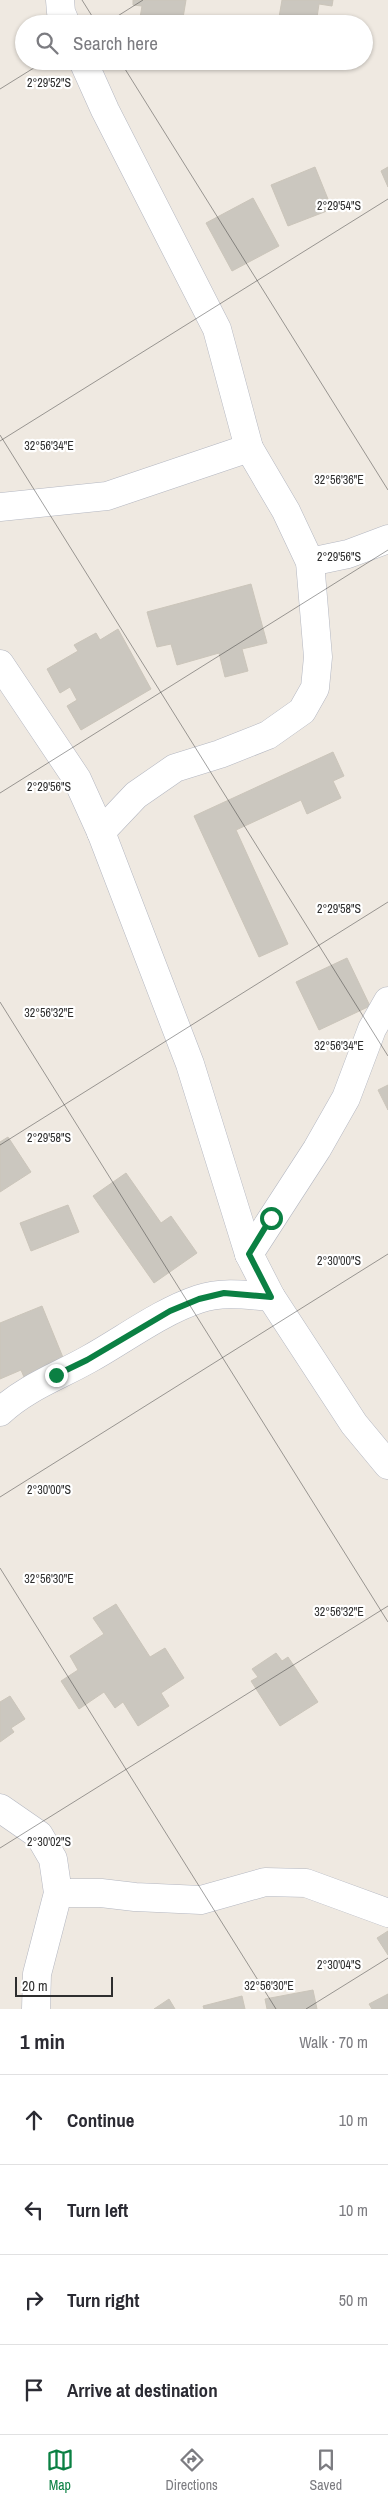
<!DOCTYPE html>
<meta charset="utf-8">
<style>
:root{--surface:#fff;--page:#f7f7f7;--text:#2b2b33;--muted:#7c7c81;--line:#e1e1e2;--accent:#0b8043}
body{margin:0;font-family:"Archivo Narrow",sans-serif;background:var(--page);color:var(--text)}
.scale{position:absolute;left:15px;bottom:12px;width:98px;box-sizing:border-box;padding-left:5px;border:2px solid #2e2e2e;border-top:0;font-size:14px;line-height:18px;white-space:nowrap;color:#2e2e2e;-webkit-text-stroke:4px #fff;paint-order:stroke}
.stop{position:absolute;width:15px;height:15px;margin:-11px;border:4px solid #0b8043;border-radius:50%;background:#fff}
.stop.end{background:#0b8043;border-color:#fff;box-shadow:0 1px 5px #0008}
.list{margin:0;padding:0;list-style:none}
h2{display:flex;justify-content:space-between;align-items:center;height:65px;margin:0;padding:0 20px;font-size:21px}
h2 small{font-size:16px;font-weight:400;color:var(--muted)}
.list li{display:grid;grid-template-columns:32px 1fr auto;gap:15px;align-items:center;box-sizing:border-box;height:90px;padding:0 20px;border-top:1px solid var(--line)}
.list b{display:block;font-size:19px;white-space:nowrap}
.list em{font-size:16px;font-style:normal;color:var(--muted)}
.icon{flex:none;width:28px;height:28px;fill:none;stroke:currentColor;stroke-width:2;stroke-linecap:round;stroke-linejoin:round}
.map{position:relative;flex:none;width:388px;height:2009px;overflow:hidden}
.search{position:absolute;background:var(--surface);box-shadow:0 1px 4px #0004;left:15px;right:15px;top:15px;height:55px;display:flex;align-items:center;gap:12px;box-sizing:border-box;padding:0 18px;border-radius:28px;color:var(--muted);font-size:19px}
.sheet{height:425px;background:var(--surface)}
nav{display:flex;justify-content:space-around;align-items:center;box-sizing:border-box;height:70px;border-top:1px solid var(--line);background:var(--surface);font-size:14px;color:var(--muted)}
nav a{display:grid;justify-items:center;gap:2px}
nav .on{color:var(--accent)}
.map>svg:first-child{display:block}
.building{fill:#cbc7bf;stroke:#cbc5ba}
.lines{fill:none;stroke-linecap:round;stroke-linejoin:round}
.minor-casing{stroke:#b4b7c1;stroke-width:29}
.minor{stroke:#fff;stroke-width:28}
.route{stroke:#0b8043;stroke-width:6}
.ticks{fill:none;stroke:#2e2e2e;stroke-width:1;stroke-opacity:0.45}
.ticks-label{font-size:12px;text-anchor:middle;fill:#2e2e2e;stroke:#fff;stroke-width:4.5;stroke-linejoin:round;paint-order:stroke}
</style>
<div class="map">
<svg width="388" height="2009" viewBox="0 0 388 2009">
<rect width="100%" height="100%" fill="#efe9e1"/>
<g class="building">
<polygon points="133,0 186,0 182,24 139,24 142,6 133,5"/>
<polygon points="282,0 333,0 332,6 319,4 316,24 282,24 278,23"/>
<polygon points="315,167 332,209 288,226 271,185"/>
<polygon points="388,167 388,187 381,171"/>
<polygon points="253,198 279,246 232,271 206,223"/>
<polygon points="251,584 267,643 242,649 248,671 225,677 219,653 177,665 171,644 157,647 147,612"/>
<polygon points="118,629 151,689 81,730 67,706 77,700 70,687 60,693 47,669 78,651 74,645 96,633 100,640"/>
<polygon points="333,752 344,776 333,781 341,798 307,814 301,800 236,830 288,944 259,957 194,816"/>
<polygon points="347,958 370,1006 319,1030 296,982"/>
<polygon points="388,1085 388,1110 378,1090"/>
<polygon points="8,1137 31,1172 0,1192 0,1142"/>
<polygon points="126,1173 161,1223 171,1216 197,1253 154,1283 93,1196"/>
<polygon points="68,1205 79,1232 31,1251 20,1223"/>
<polygon points="42,1306 64,1360 24,1377 21,1370 0,1379 0,1323"/>
<polygon points="116,1604 150,1657 165,1648 184,1678 161,1693 169,1706 138,1726 123,1702 115,1708 104,1692 79,1709 61,1681 78,1670 70,1656 104,1634 93,1618"/>
<polygon points="276,1653 282,1661 288,1657 318,1702 280,1726 251,1681 258,1677 252,1669"/>
<polygon points="10,1696 25,1719 11,1728 14,1732 0,1742 0,1702"/>
<polygon points="388,1931 388,1955 377,1938"/>
<polygon points="313,1990 317,2009 267,2009 265,1999"/>
<polygon points="388,1994 388,2009 372,2009 369,2004"/>
<polygon points="242,1996 245,2009 204,2009 203,2006"/>
<polygon points="169,1999 175,2009 154,2009"/>
</g>
<g class="lines">
<g class="minor-casing">
<g id="minor">
<polyline points="60,0 61,12 66,24"/>
<polyline points="83,61 105,110 217,329 249,448 286,511 310,562 318,657 315,688 302,711 268,735 220,754 175,768 136,795 101,832"/>
<polyline points="0,507 107,496 249,448"/>
<polyline points="310,562 348,554 388,539"/>
<polyline points="0,664 77,779 101,832 190,1064 249,1254 271,1297 354,1424 388,1465"/>
<polyline points="249,1254 317,1149 346,1098 372,1029 388,1001"/>
<path d="M0,1412C25,1388 59,1376 89,1359C125,1339 160,1312 199,1299C223,1291 247,1295 271,1297"/>
<polyline points="0,1808 39,1835 53,1859 58,1893 37,1974 36,2009"/>
<polyline points="58,1893 101,1893 135,1897 201,1900 265,1882 306,1883 388,1913"/>
</g>
</g>
<use href="#minor" class="minor"/>
</g>
<g class="lines">
<polyline class="route" points="56,1375 87,1360 170,1311 199,1299 224,1293 271,1297 249,1254 271,1218"/>
</g>
<path class="ticks" d="M82,0L97,24M105,24L143,0M120,61L388,490M0,89L45,61M0,435L388,1056M0,441L388,199M0,793L388,550M0,1002L388,1622M0,1145L388,902M0,1497L388,1254M0,1568L276,2009M0,1848L388,1606M306,2009L388,1958"/>
<g class="ticks-label">
<text x="49" y="87">2°29'52"S</text>
<text x="339" y="210">2°29'54"S</text>
<text x="49" y="450">32°56'34"E</text>
<text x="339" y="484">32°56'36"E</text>
<text x="339" y="561">2°29'56"S</text>
<text x="49" y="791">2°29'56"S</text>
<text x="339" y="913">2°29'58"S</text>
<text x="49" y="1017">32°56'32"E</text>
<text x="339" y="1050">32°56'34"E</text>
<text x="49" y="1142">2°29'58"S</text>
<text x="339" y="1265">2°30'00"S</text>
<text x="49" y="1494">2°30'00"S</text>
<text x="49" y="1583">32°56'30"E</text>
<text x="339" y="1616">32°56'32"E</text>
<text x="49" y="1846">2°30'02"S</text>
<text x="339" y="1969">2°30'04"S</text>
<text x="269" y="1990">32°56'30"E</text>
</g>
</svg>
<div class="scale">20 m</div>
<div class="stop" style="left:271px;top:1218px"></div>
<div class="stop end" style="left:56px;top:1375px"></div>
<div class="search"><svg class="icon" aria-label="search" viewBox="0 0 24 24"><circle cx="10" cy="10" r="6"/><path d="M15 15l6 6"/></svg>Search here</div>
</div>
<section class="sheet">
<h2>1 min<small>Walk · 70 m</small></h2>
<ul class="list">
<li><svg class="icon" aria-label="ahead" viewBox="0 0 24 24"><path d="M12 20V5M6 11l6-6 6 6"/></svg><div><b>Continue</b></div><em>10 m</em></li>
<li><svg class="icon" aria-label="left" viewBox="0 0 24 24"><path d="M17 20v-9H6M10 6l-5 5 5 5"/></svg><div><b>Turn left</b></div><em>10 m</em></li>
<li><svg class="icon" aria-label="right" viewBox="0 0 24 24"><path d="M7 20v-9h11M14 6l5 5-5 5"/></svg><div><b>Turn right</b></div><em>50 m</em></li>
<li><svg class="icon" aria-label="arrive" viewBox="0 0 24 24"><path d="M6 21V4h12l-3 4 3 4H6"/></svg><div><b>Arrive at destination</b></div></li>
</ul>
</section>
<nav>
<a class="on"><svg class="icon" aria-label="map" viewBox="0 0 24 24"><path d="M3 6l6-2 6 2 6-2v14l-6 2-6-2-6 2zM9 4v14M15 6v14"/></svg>Map</a>
<a><svg class="icon" aria-label="directions" viewBox="0 0 24 24"><path d="M12 3l9 9-9 9-9-9zM9 14v-3h6M13 9l2 2-2 2"/></svg>Directions</a>
<a><svg class="icon" aria-label="saved" viewBox="0 0 24 24"><path d="M7 4h10v16l-5-4-5 4z"/></svg>Saved</a>
</nav>
